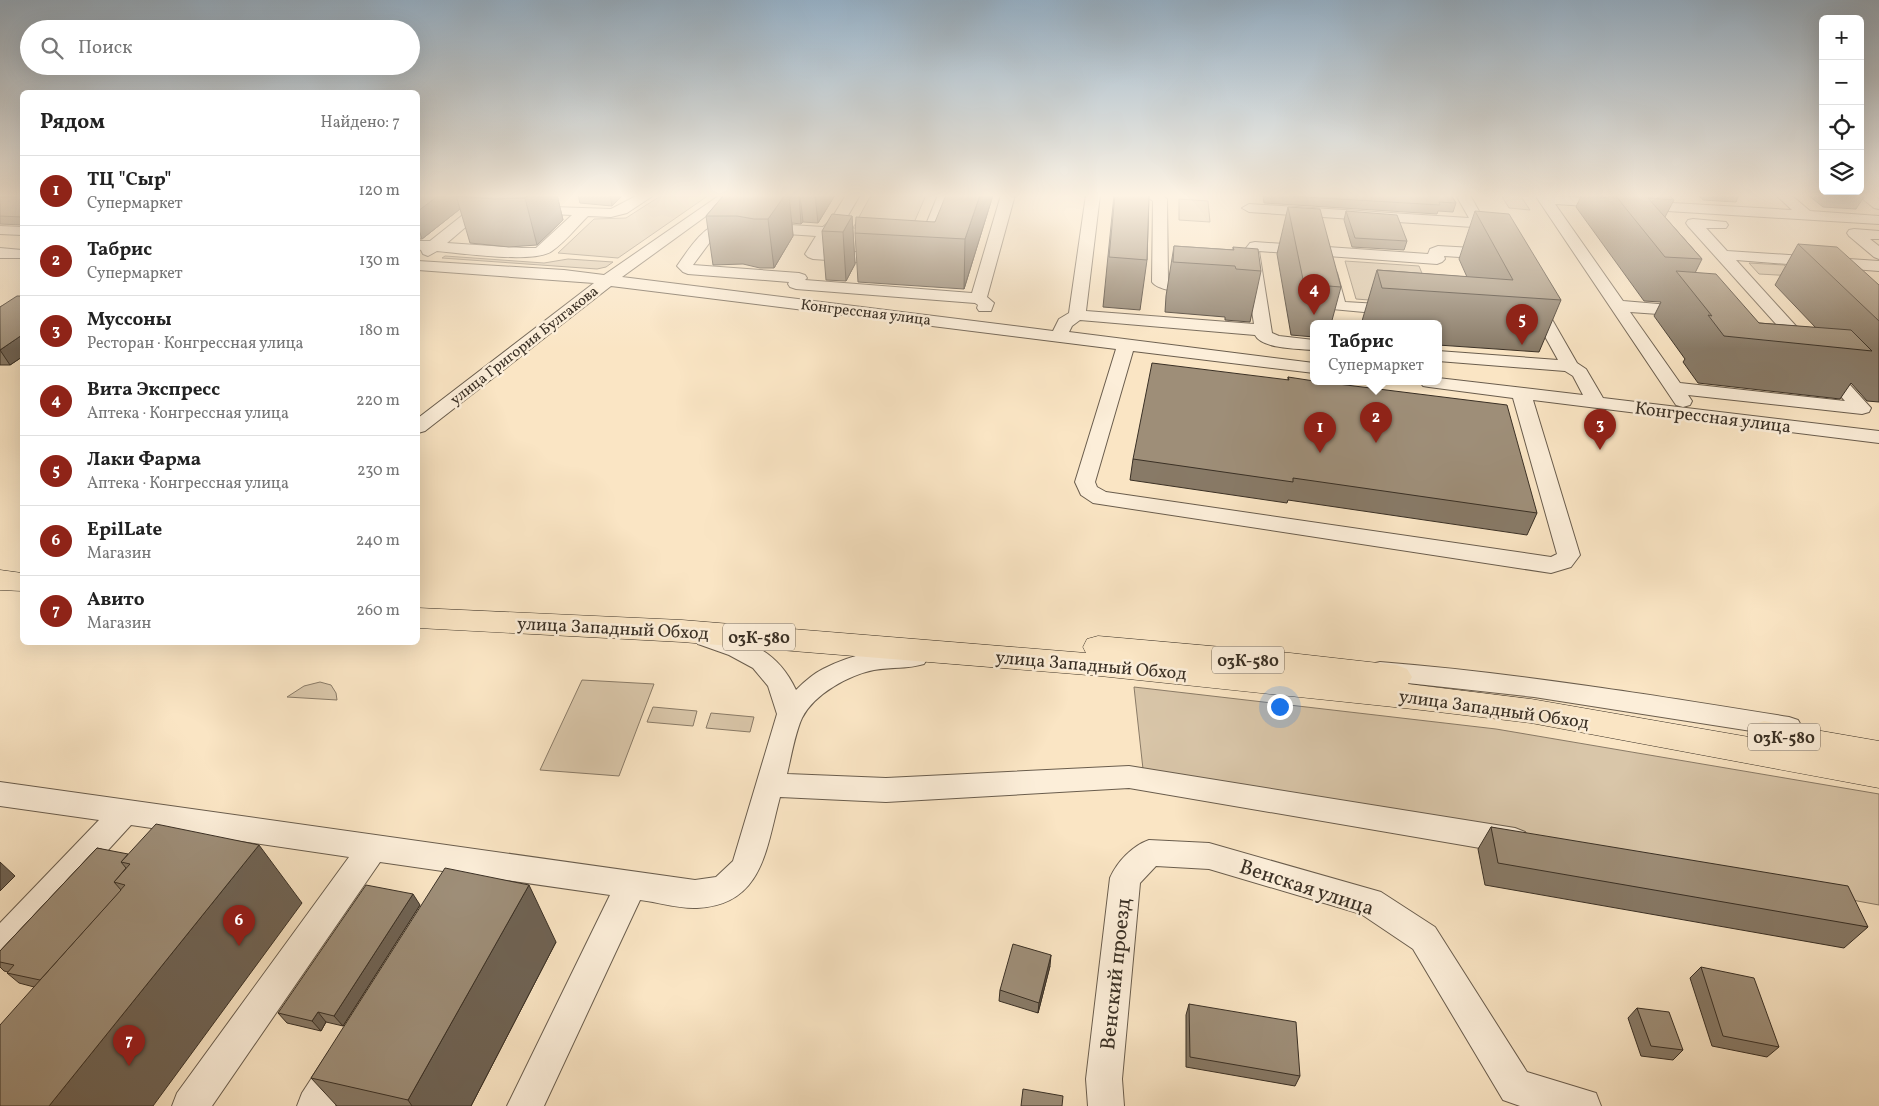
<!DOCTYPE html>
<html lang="ru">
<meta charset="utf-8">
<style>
:root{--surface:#fff;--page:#f2f2f2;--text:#222;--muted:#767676;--line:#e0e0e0;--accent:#8f2418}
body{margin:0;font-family:Vollkorn,serif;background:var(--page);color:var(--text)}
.controls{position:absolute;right:15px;top:15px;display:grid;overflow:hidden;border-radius:8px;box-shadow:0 5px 20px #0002}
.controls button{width:45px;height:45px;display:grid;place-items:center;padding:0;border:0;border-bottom:1px solid var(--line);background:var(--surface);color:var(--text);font:25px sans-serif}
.you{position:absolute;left:1279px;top:706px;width:18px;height:18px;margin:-12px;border:4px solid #fff;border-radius:50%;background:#1a73e8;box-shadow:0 0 0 8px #1a73e833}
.badge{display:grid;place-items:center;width:32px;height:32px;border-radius:50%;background:var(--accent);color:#fff;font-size:16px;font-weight:700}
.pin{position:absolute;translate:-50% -41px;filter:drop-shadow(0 1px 2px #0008)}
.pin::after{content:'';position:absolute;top:26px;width:18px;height:15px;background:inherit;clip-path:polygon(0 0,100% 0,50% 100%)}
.popup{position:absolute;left:1310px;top:320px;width:132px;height:65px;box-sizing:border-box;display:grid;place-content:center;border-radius:8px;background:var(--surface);filter:drop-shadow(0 1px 4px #0005);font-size:16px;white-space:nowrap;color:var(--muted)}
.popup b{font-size:19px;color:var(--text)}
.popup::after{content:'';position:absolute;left:50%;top:100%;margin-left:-10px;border:10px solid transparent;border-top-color:var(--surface)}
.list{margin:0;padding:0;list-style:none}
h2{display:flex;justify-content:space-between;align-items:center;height:65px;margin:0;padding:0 20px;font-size:21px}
h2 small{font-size:16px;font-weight:400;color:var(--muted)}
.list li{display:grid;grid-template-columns:32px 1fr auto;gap:15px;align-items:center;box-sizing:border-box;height:70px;padding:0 20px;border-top:1px solid var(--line)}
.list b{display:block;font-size:19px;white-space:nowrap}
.list p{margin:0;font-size:16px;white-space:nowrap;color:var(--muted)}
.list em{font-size:16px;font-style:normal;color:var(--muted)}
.icon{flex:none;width:28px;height:28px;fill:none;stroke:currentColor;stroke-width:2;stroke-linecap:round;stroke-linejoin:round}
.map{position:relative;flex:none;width:1879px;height:1106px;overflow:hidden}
.search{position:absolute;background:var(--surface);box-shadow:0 5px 20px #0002;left:20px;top:20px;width:400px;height:55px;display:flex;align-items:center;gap:12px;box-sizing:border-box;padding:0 18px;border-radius:28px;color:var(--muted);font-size:19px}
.panel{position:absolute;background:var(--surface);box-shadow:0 5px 20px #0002;left:20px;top:90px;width:400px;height:555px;border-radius:8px}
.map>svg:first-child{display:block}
.green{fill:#d9c6a9;stroke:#8a7b67}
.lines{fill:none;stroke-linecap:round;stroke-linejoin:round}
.minor-casing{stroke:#6a5d4d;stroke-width:2}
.highway-casing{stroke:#3a3025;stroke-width:1}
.minor{fill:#fceed9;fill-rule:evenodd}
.highway{fill:#fae5c4;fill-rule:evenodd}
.wall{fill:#887a67;stroke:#3a3025}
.shaded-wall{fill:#6f6354;stroke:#3a3025}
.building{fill:#9e8e78;stroke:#3a3025}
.labels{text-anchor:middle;stroke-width:5;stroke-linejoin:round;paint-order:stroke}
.far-street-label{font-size:15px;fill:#3a3025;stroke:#fceed9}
.shield{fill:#fceed9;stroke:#74695b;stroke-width:1}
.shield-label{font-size:16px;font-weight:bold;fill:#3a3025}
.street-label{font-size:18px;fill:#3a3025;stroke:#fceed9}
.near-street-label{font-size:21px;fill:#3a3025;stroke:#fceed9}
</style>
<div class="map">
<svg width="1879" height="1106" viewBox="0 0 1879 1106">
<rect width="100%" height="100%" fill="#fae5c4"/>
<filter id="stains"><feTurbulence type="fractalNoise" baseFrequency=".004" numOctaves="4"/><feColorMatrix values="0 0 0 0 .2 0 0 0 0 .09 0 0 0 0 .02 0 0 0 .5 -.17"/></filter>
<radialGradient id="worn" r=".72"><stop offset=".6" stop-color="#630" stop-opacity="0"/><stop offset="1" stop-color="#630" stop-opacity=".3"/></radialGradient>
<g class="green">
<polygon points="662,195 709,195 618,258 558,253 594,219 626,218"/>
<polygon points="871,195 926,195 910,232 853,228"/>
<polygon points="1501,195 1520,195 1530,210 1509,208"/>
<polygon points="1179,199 1208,201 1210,222 1179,220"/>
<polygon points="445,256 544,263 568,259 613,262 606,267 597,269 442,258"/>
<polygon points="1345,261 1419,266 1435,305 1356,299"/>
<polygon points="1749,263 1784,265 1795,276 1759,274"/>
<polygon points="582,680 654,684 619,776 540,770"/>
<polygon points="320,682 331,685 336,693 337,700 287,697 304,686"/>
<polygon points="1134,687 1496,729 1879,794 1879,905 1143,769"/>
<polygon points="653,707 697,711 693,726 647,722"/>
<polygon points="711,713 754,717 750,732 706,728"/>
</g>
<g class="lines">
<g class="minor-casing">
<g id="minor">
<path d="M488,195H503L447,243L522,248H536L572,215L530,213L525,212L523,209L525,206L611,209L638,195H654L627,213L611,217L588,216C576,228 565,242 552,251C535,264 460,253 437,251L428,256L423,254L421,250L418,249V241H430Z"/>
<path d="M720,195H735L622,277L1053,331L1059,319L1069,313L1086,195H1100L1086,311L1254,324L1243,252L1250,243L1255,242L1428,254L1430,249L1438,246L1491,249L1496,251L1499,254L1496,257L1491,259L1444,256L1445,259L1442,262L1437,264L1259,251L1272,333L1279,336L1314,340V350C1299,349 1262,349 1255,335L1080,320L1072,326L1069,332L1314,363V373L1133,351L1095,482L1097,487L1106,492L1551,557L1557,554L1513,398L1429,387L1423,386L1420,382H1438V378L1583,395L1573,376L1565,371L1438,361V351L1558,360L1526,302L1528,299H1540L1542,302L1577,363L1586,369L1603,398L1879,431V443L1533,400L1580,555L1571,567L1551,573L1093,503L1081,495L1075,482L1116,349L611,286L425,431L418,433V418L594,283L418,270V261L564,270L604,275Z"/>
<path d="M846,195H860L843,224L832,235L823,250L887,254L892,256L895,259L892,262L887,264L813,259L808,257L805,254L816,236L727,230L710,242L693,265L799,273L805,275L807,278L805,280L972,293L1001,195H1015L987,297L994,303L991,311H979L977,308L978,305L975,303L796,289L790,287L788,284L789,282L688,274L683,272L677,266C689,249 703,226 724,221L823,227L830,221Z"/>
<polygon points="938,195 952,195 930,249 928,252 918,252 916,249"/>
<path d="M1144,195H1162L1167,199L1168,280L1205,285L1207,288L1205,291C1193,294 1159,292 1152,282L1153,201Z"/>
<polygon points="1456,195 1470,195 1491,233 1489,236 1479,236 1473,227 1249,212 1242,208 1249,204 1469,218"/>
<polygon points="1535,195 1792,210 1776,195 1791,195 1810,211 1879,216 1879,224 1555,204 1623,301 1693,307 1695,311 1693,315 1687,316 1630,312 1680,383 1845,401 1817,369 1820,365 1826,364 1832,365 1871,408 1869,412 1862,414 1688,395 1692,401 1690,405 1683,407 1676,405"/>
<polygon points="1858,195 1873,195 1879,199 1879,209 1874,208"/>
<polygon points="1693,219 1726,222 1728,225 1726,228 1706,228 1727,251 1879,261 1879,271 1736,260 1816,348 1813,352 1807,353 1801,352 1688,226 1686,223 1688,220"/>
<polygon points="0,226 22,227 22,235 0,234"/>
<polygon points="1854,229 1879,231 1879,239 1870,239 1879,246 1879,259 1874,257 1849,236 1847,233 1849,230"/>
<polygon points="0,248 22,250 22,258 0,258"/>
<polygon points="1329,268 1335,270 1337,273 1345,302 1396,305 1402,307 1404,310 1402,313 1396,315 1332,309 1321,273 1323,270"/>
<path d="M707,629C747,641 777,649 796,690C804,682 813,674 823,669C849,655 895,643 924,652L928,658L924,664C908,669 891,667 874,670C849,675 814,694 802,718C795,733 791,758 787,774L886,778L1129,766L1515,828L1525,832L1530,841L1525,850L1515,854L1129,788L886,802L780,797C766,849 763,905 697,908C678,909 658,902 640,900L544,1106H507L610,895L380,862L212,1106H172L177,1093L349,857L131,825L11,956L0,960V923L99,820L0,806V782L695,880L716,877L733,861L777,714L768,686L753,668L729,655L698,644L695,638L698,632Z"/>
<path d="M1380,662C1517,673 1653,695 1789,717L1798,720L1802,727L1798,734L1789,737L1534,697L1380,680L1371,678L1367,671L1371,664Z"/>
<path d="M1149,840L1209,843L1381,892L1435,927L1527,1072L1596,1093L1601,1106H1520L1503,1100L1413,949L1361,914L1209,869L1156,866L1140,883L1122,1079L1124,1106H1088L1086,1079L1110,878C1117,862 1132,846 1149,840Z"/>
<polygon points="340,1047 352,1053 358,1065 335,1106 297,1106 302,1093 328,1053"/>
</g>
</g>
<g class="highway-casing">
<g id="highway">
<polygon points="0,570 22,573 22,591 0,590"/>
<polygon points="418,608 682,620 1086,653 1083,647 1087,639 1098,636 1290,653 1396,665 1407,669 1412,677 1408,684 1531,699 1749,737 1748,734 1752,725 1764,721 1879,741 1879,788 1531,723 1413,709 1100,676 682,642 418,628"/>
</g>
</g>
<use href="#minor" class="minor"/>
<use href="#highway" class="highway"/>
</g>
<g class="wall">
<polygon points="22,195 22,225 0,224 0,197 17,197"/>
<polygon points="418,195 557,195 563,220 537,245 509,247 470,243 460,209 422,239 418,239"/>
<polygon points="578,195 623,195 612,206 580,203"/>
<polygon points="724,195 835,195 818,223 803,222 801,224 792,223 793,236 774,268 760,268 743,264 713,265 706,216"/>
<polygon points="993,195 964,289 858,282 855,233 935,222"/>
<polygon points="1114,195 1149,195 1147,260 1140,310 1103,307"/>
<polygon points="1263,195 1451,195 1456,203 1453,212 1438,211 1437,214 1264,203"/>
<polygon points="1567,195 1669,195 1674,200 1665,217 1702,259 1695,273 1759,323 1816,328 1775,285 1798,244 1879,285 1879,402 1867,401 1851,383 1840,399 1698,383 1683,362 1685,359 1654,316 1661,302 1644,301 1576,207 1581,196"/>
<polygon points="1698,195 1739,195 1736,202 1703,200"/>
<polygon points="1808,195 1865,195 1856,209 1823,207"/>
<polygon points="1288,207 1341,287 1331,324 1314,324 1314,337 1291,335 1277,254"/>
<polygon points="1346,211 1407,241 1404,250 1352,247 1344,220"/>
<polygon points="1475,211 1561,300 1539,352 1438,345 1438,324 1363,324 1362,321 1377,270 1467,277 1459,259"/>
<polygon points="852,216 855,264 846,281 826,280 822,231"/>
<polygon points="1174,246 1233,250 1233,247 1261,271 1250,322 1225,320 1225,317 1165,312 1166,296"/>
<polygon points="22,296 22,357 10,365 0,365 0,307"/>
<polygon points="1288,377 1537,513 1527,535 1288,500 1287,503 1130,480 1133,459 1288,380"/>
<polygon points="1491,827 1868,927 1844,948 1485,885 1478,849"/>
<polygon points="97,848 302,903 34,987 19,983 7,973 8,972 4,971 0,967 0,951"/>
<polygon points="420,905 343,1026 326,1022 321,1031 287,1023 278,1013"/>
<polygon points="556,942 471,1106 337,1106 311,1078"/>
<polygon points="1050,966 1038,1013 999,1001 1000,990"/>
<polygon points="1701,967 1779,1047 1767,1057 1712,1046 1690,978"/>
<polygon points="1189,1004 1300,1076 1295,1086 1186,1067 1186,1015"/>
<polygon points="1637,1008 1683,1050 1673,1060 1641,1056 1628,1018"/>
</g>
<g class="shaded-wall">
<polygon points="439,195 477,195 456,196 460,209 422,239 418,227 418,211"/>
<polygon points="528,195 557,195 563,220 537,245 525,198"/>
<polygon points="610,195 623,195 612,206"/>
<polygon points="785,195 789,195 793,236 774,268 768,219"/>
<polygon points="799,195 800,195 803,222 801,224"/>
<polygon points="815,195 835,195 818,223"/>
<polygon points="980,195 993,195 964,289 965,239"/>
<polygon points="852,216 855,264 846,281 843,232"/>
<polygon points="22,335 22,357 10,365 0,350"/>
<polygon points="259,845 302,903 153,1106 49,1106"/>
<polygon points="0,862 15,876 0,891"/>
<polygon points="529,885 556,942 471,1106 412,1106 408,1100"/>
<polygon points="413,894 420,905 343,1026 334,1016"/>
<polygon points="1051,955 1050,966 1038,1013 1039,1003"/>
<polygon points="318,1012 326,1022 321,1031 312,1021"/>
</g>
<g class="building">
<polygon points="19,195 22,195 22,217 0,216 0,197 17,197"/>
<polygon points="418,195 439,195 418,211"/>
<polygon points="458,195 528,195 525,198 495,199 456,196"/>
<polygon points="724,195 785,195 768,219 754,219 737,216 706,216"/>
<polygon points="946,195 980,195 965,239 855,233 856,217 935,222"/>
<polygon points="1115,195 1149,195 1147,260 1109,257"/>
<polygon points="1272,195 1451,195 1456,203 1439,202 1440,205"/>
<polygon points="1615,195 1669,195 1674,200 1648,198 1702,259 1665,257"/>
<polygon points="1288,207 1320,209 1341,287 1304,284"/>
<polygon points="1346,211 1397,215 1407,241 1355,238"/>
<polygon points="1475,211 1509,214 1561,300 1382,288 1377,270 1513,280"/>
<polygon points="832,214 852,216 843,232 822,231"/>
<polygon points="1798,244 1837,247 1879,285 1879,321"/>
<polygon points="1174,246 1234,250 1233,247 1258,249 1261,271 1236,269 1235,266 1173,262"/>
<polygon points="1676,271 1716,274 1759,323 1851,330 1872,351 1724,336 1708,315 1712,316"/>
<polygon points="17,296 22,296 22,335 0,350 0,307"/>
<polygon points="1152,363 1289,380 1288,377 1314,381 1314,382 1322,382 1507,405 1537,513 1293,478 1293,482 1133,459"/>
<polygon points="156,824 259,845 49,1106 0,1106 0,1025 125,885 114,882 130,864 121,862"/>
<polygon points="1491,827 1848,886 1868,927 1498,863"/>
<polygon points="97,848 128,854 121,862 126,868 114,882 121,890 40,980 7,973 14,965 0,962 0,951"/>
<polygon points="445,868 529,885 408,1100 311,1078"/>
<polygon points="366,885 413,894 334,1016 318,1012 312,1021 278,1013"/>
<polygon points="1013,944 1051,955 1039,1003 1000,990"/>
<polygon points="1701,967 1754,978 1779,1047 1723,1036"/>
<polygon points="1189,1004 1296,1022 1300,1076 1190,1057"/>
<polygon points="1637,1008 1669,1012 1683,1050 1651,1046"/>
<polygon points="1023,1089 1063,1096 1062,1106 1021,1106"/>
</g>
<linearGradient id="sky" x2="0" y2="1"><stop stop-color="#95afc4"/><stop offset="0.56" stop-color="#fdf3e4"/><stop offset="1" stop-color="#fdf3e4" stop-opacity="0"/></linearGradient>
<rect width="1879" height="349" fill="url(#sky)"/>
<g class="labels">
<g class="far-street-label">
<text transform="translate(866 312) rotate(7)" y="5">Конгрессная улица</text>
<text transform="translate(524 345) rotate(-38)" y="5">улица Григория Булгакова</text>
</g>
<g class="shield">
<rect x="723" y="623.5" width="72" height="27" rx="4"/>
<rect x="1212" y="646.5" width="72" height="27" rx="4"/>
<rect x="1748" y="723.5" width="72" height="27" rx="4"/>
</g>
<g class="shield-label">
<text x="759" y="643">03К-580</text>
<text x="1248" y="666">03К-580</text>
<text x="1784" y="743">03К-580</text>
</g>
<g class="street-label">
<text transform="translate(1713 417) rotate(7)" y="6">Конгрессная улица</text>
<text transform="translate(613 628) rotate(3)" y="6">улица Западный Обход</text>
<text transform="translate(1091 665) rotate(5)" y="6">улица Западный Обход</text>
<text transform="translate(1494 709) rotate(8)" y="6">улица Западный Обход</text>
</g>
<g class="near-street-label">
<text transform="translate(1307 887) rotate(18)" y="7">Венская улица</text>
<text transform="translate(1115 974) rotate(-84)" y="7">Венский проезд</text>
</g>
</g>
<rect width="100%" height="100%" filter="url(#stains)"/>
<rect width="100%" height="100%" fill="url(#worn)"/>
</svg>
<div class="controls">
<button>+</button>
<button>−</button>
<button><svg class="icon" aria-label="locate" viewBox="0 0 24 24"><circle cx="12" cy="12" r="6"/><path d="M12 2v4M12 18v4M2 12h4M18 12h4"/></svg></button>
<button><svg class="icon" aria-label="layers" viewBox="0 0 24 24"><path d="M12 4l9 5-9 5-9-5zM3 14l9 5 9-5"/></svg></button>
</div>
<div class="you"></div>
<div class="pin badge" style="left:1320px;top:453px">1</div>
<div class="pin badge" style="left:1376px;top:443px">2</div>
<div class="popup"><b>Табрис</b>Супермаркет</div>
<div class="pin badge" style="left:1600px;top:450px">3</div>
<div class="pin badge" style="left:1314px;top:315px">4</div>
<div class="pin badge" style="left:1522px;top:345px">5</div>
<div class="pin badge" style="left:239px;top:946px">6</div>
<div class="pin badge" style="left:129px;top:1066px">7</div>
<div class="search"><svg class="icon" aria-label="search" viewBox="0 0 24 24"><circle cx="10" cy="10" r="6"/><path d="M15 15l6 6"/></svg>Поиск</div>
<section class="panel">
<h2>Рядом<small>Найдено: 7</small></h2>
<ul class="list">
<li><span class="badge">1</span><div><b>ТЦ &quot;Сыр&quot;</b><p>Супермаркет</p></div><em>120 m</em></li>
<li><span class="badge">2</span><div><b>Табрис</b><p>Супермаркет</p></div><em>130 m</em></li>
<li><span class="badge">3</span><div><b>Муссоны</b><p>Ресторан · Конгрессная улица</p></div><em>180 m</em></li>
<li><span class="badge">4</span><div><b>Вита Экспресс</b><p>Аптека · Конгрессная улица</p></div><em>220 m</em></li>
<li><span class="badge">5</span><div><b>Лаки Фарма</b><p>Аптека · Конгрессная улица</p></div><em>230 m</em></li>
<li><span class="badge">6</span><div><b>EpilLate</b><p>Магазин</p></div><em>240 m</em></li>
<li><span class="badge">7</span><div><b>Авито</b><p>Магазин</p></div><em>260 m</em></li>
</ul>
</section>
</div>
